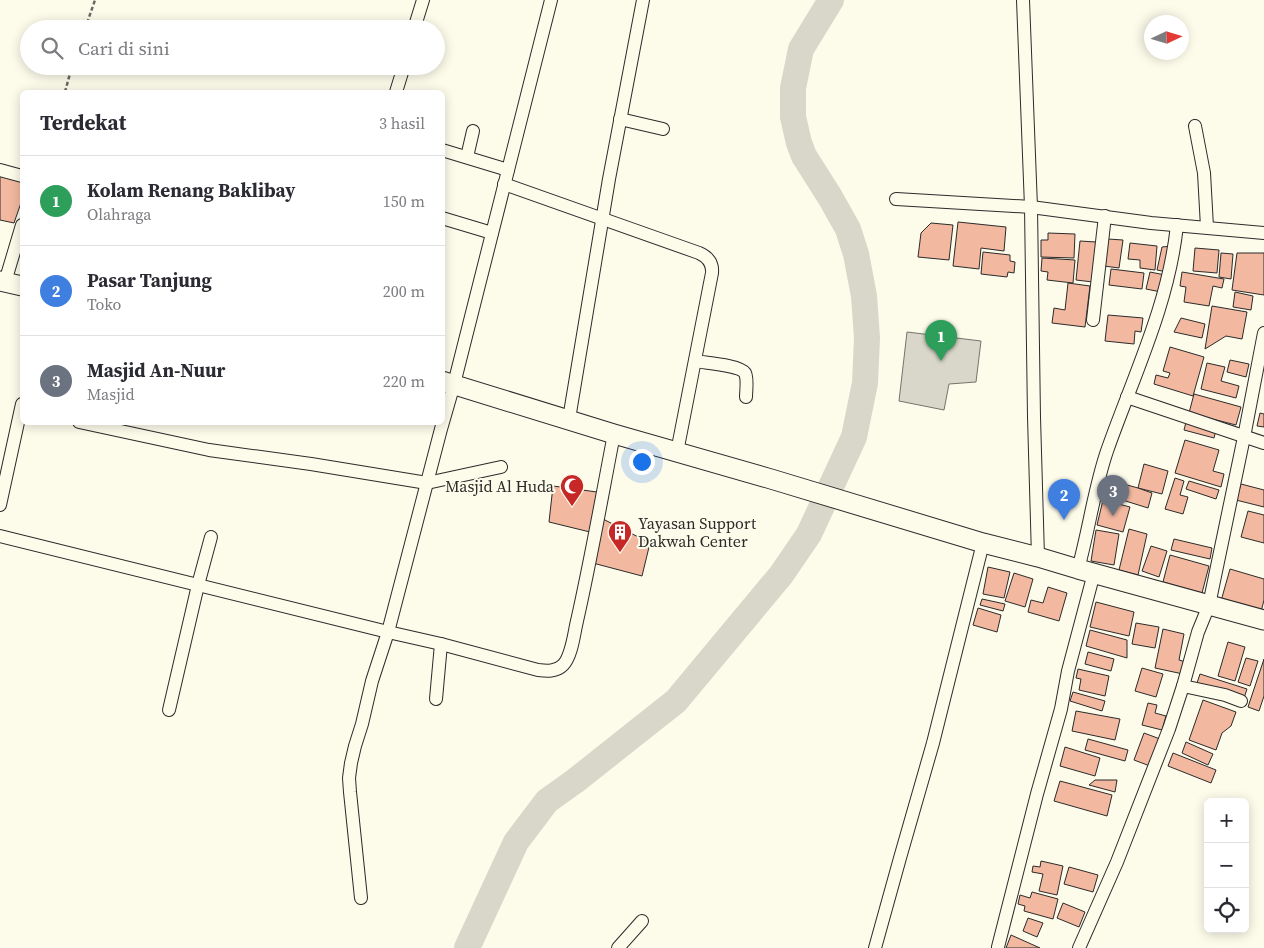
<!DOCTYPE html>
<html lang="id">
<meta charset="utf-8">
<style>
:root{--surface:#fff;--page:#f2f2f3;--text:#2b2b33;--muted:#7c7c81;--line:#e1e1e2;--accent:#1a73e8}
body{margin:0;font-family:"Source Serif 4",serif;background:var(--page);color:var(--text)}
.controls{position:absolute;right:15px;bottom:15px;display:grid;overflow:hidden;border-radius:8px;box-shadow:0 2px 12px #0003}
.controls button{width:45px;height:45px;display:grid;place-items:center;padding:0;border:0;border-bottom:1px solid var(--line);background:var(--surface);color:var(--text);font:25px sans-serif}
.compass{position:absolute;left:1144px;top:15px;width:45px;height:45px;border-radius:50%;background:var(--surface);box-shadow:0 2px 12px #0003;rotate:86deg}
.you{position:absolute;left:641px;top:461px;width:18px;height:18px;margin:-12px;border:4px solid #fff;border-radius:50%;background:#1a73e8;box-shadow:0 0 0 8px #1a73e833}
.badge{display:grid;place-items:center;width:32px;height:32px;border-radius:50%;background:var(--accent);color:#fff;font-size:16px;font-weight:700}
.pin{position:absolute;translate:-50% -41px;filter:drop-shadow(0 1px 2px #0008)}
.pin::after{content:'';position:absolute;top:26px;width:18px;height:15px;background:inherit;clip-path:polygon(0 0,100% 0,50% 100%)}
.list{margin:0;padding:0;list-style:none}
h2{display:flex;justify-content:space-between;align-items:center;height:65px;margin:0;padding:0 20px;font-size:21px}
h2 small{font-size:16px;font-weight:400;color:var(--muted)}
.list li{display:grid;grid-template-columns:32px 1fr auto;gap:15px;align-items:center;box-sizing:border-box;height:90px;padding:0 20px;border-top:1px solid var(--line)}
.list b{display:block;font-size:19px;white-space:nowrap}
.list p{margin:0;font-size:16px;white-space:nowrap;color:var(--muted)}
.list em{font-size:16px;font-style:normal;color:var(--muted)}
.icon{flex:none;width:28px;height:28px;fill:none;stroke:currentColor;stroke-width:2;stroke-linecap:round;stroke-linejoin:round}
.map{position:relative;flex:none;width:1264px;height:948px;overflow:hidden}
.search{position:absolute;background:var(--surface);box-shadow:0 2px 12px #0003;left:20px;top:20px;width:425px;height:55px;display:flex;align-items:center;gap:12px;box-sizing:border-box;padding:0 18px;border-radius:28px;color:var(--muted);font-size:19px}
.panel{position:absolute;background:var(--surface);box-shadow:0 2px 12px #0003;left:20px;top:90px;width:425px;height:335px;border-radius:8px}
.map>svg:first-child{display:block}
.water{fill:#d8d7c9;stroke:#74746e}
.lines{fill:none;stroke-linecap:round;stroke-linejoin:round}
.river{stroke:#d8d7c9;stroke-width:26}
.building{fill:#f2b8a0;stroke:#2b2b2b}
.street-casing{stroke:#2b2b2b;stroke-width:14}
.secondary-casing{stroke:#2b2b2b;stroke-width:21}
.path{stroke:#6a6964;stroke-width:2.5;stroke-dasharray:4 2.5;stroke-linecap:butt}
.street{stroke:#fdfbea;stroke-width:12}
.secondary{stroke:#fdfbea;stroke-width:19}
.labels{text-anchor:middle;stroke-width:4;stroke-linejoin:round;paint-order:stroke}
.poi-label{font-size:16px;fill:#2b2b2b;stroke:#fdfbea;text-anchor:end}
</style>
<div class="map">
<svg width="1264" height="948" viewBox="0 0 1264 948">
<rect width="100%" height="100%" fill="#fdfbea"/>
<polygon class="water" points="907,332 981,341 976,382 949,384 944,410 899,401"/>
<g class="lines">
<polyline class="river" points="467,948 516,842 547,801 575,781 676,701 781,575 809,534 854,437 865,383 867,338 864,296 856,254 848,229 830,197 804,156 799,143 793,117 793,88 801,49 831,0"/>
</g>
<g class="building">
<polygon points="0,176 22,181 22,200 14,223 0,220"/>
<polygon points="958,222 1006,227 1004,251 981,248 979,269 953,266"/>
<polygon points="931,223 953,225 949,260 918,257 921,233"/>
<polygon points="1048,233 1075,234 1074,258 1041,257 1041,240 1048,240"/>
<polygon points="1108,239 1123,240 1119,268 1104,266"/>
<polygon points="1080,241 1096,242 1093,282 1076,280"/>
<polygon points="1130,243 1157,246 1155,270 1140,268 1140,260 1128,259"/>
<polygon points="1172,246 1167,272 1157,270 1162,247"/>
<polygon points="1195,248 1219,250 1217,273 1193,271"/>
<polygon points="983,252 1010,255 1010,261 1015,262 1014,273 1008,272 1007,277 981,274"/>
<polygon points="1221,253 1233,254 1231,279 1219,277"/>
<polygon points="1237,253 1264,253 1264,295 1232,290"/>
<polygon points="1042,258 1075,260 1073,283 1047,280 1048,272 1041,271"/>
<polygon points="1111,269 1144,273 1142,289 1109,285"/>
<polygon points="1150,272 1165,275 1161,292 1146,289"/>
<polygon points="1182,272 1224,279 1222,288 1213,286 1209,306 1184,302 1186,287 1180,286"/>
<polygon points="1068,283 1090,286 1085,327 1052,323 1054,308 1065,310"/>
<polygon points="1235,292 1253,296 1251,310 1233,307"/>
<polygon points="1212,306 1247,312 1242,339 1226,336 1205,349"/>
<polygon points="1108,315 1143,318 1141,332 1135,331 1134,344 1105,341"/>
<polygon points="1181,318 1205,324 1202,338 1174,332"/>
<polygon points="1170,347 1204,357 1193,396 1154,384 1156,375 1168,378 1170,373 1163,371"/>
<polygon points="1230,360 1249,364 1246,377 1227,372"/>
<polygon points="1207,363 1225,367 1221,381 1239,386 1236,398 1201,389"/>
<polygon points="1194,394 1241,407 1236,425 1189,413"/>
<polygon points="1260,413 1264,414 1264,427 1257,426"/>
<polygon points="1186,422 1216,430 1214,438 1184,430"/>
<polygon points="1185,440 1219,450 1213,471 1224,474 1221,487 1175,473"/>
<polygon points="1144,464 1168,471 1162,494 1138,488"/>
<polygon points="1175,478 1184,481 1180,495 1188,497 1183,514 1165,509"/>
<polygon points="1189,481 1219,490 1216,499 1186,489"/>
<polygon points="1120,483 1138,488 1152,493 1148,508 1116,498"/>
<polygon points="1241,484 1264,490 1264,507 1236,500"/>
<polygon points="553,486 597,492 590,532 549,522"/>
<polygon points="1103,500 1130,507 1123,532 1097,525"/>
<polygon points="1248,511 1264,515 1264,543 1241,537"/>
<polygon points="603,519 650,543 642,576 589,562"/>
<polygon points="1129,529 1147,534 1138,575 1119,570"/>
<polygon points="1096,530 1119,534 1114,565 1091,561"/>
<polygon points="1174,539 1212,548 1210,559 1171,550"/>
<polygon points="1151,546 1167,551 1159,577 1142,571"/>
<polygon points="1170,555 1209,566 1202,593 1163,582"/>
<polygon points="988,567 1010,572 1004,598 983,594"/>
<polygon points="1230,569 1264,579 1264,600 1261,612 1221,601"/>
<polygon points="1014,573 1033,579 1025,607 1005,601"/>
<polygon points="1048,587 1067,593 1059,621 1028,612 1031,600 1043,603"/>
<polygon points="982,599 1005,604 1003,611 980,605"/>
<polygon points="1096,602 1134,612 1129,636 1090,627"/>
<polygon points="978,608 1001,615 997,632 973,625"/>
<polygon points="1136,623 1159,627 1155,648 1132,644"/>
<polygon points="1163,629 1184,634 1179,660 1186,662 1183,674 1155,668"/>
<polygon points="1090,630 1127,640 1127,658 1086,646"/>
<polygon points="1228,642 1245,647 1235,681 1218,676"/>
<polygon points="1088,652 1114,659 1111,671 1085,664"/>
<polygon points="1246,658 1258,661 1250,686 1238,682"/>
<polygon points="1264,659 1264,696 1259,711 1248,707"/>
<polygon points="1142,668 1163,674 1156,697 1135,691"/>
<polygon points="1078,669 1109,676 1105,696 1079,690 1081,679 1076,678"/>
<polygon points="1200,674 1247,689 1244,698 1197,683"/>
<polygon points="1073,692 1105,701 1102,711 1070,701"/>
<polygon points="1203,700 1236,712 1231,726 1222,733 1216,750 1189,740"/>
<polygon points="1148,703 1157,705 1155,713 1166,716 1162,730 1142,725"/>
<polygon points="1076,711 1120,719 1115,740 1072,731"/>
<polygon points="1144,733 1160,739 1150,766 1134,760"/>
<polygon points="1088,739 1128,750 1125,761 1085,750"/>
<polygon points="1186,742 1213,754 1208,765 1182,753"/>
<polygon points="1065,747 1100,758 1095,776 1060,766"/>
<polygon points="1173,753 1216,770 1211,783 1168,766"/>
<polygon points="1095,780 1117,780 1115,792 1089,785"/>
<polygon points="1060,781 1112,795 1107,816 1054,801"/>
<polygon points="1041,861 1063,866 1057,895 1039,891 1043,874 1032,872 1033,866 1040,867"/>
<polygon points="1069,867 1098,875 1093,892 1064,884"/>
<polygon points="1032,892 1058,899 1053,919 1024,911 1025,906 1018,904 1020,895 1030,898"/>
<polygon points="1063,903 1085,912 1079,927 1057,918"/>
<polygon points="1028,918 1043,923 1037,937 1023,931"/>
<polygon points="1011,935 1040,948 1006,948"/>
</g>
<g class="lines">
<g class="street-casing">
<g id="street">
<polyline points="1023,0 1031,207 1034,417 1038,557"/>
<polyline points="414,29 423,0"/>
<polyline points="396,92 404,66"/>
<polyline points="620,119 663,129"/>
<polyline points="1195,126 1204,173 1207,227"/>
<polyline points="442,150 508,170"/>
<polyline points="467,157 473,131"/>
<polyline points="0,170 22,176"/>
<path d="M504,184L699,253C708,257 713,263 712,273L677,452"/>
<polyline points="896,199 1031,207 1151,223 1264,233"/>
<polyline points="442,218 492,233"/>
<polyline points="5,282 22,225"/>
<polyline points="1093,320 1105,216"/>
<path d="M695,361C705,363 739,365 745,373C748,379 746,391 746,397"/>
<polyline points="1127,397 1264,443"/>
<polyline points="569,419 609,179 643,0"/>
<polyline points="79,422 209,450 311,464 427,483 501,467"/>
<polyline points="0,505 22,404"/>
<path d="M0,536L388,632L441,644L538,670C547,671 556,672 563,665C572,656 574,633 577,621C591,559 602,496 614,434"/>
<path d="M1078,569C1089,530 1094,489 1107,451C1133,377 1169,304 1177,225"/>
<polyline points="1183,686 1225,695 1241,701"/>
<polyline points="436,699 441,644"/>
<polyline points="169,710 198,585 211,537"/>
<polyline points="361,898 350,792 349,778 351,763 355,746 362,724 372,681 388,632 441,429 454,384 551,0"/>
<polyline points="998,947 1037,794 1061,709 1068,671 1094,573"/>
<polyline points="618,948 642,921"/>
<polyline points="875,948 900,858 933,743 983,543"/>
<polyline points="1079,948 1117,862 1169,729 1183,686 1198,632 1209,605 1244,437 1264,333"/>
</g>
</g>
<g class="secondary-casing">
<g id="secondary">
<polyline points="0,281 22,286"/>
<polyline points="442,381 614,434 771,479 983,543 1038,557 1078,569 1264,620"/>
</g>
</g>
<g class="path">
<polyline points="85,29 95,0"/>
<polyline points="65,92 72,66"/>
</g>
<use href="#street" class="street"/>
<use href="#secondary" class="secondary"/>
</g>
<defs>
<g id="mosque-pin" transform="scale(1.25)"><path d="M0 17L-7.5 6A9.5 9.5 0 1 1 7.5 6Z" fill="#c62828" stroke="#fdfbea"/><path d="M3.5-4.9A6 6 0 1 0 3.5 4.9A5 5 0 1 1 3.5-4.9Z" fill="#fff"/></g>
<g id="building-pin" transform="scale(1.25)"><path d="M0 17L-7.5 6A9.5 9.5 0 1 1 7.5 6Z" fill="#c62828" stroke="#fdfbea"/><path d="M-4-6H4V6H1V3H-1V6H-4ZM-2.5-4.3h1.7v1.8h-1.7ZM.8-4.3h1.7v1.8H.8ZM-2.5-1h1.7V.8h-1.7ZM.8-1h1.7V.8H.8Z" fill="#fff"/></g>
</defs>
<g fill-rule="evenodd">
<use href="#mosque-pin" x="572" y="486"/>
<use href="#building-pin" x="620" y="532"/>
</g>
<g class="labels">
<g class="poi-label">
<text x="554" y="492">Masjid Al Huda</text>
<text x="638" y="529" text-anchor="start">Yayasan Support<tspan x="638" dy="18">Dakwah Center</tspan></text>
</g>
</g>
</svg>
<div class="controls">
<button>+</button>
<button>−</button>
<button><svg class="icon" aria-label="locate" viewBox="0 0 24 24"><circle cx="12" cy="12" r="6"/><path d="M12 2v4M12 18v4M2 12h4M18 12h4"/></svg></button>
</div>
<svg class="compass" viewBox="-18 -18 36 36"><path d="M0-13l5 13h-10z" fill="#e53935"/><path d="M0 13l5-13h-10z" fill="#7c7c81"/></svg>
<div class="you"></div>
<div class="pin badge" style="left:941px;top:361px;background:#2e9e5b">1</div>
<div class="pin badge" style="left:1064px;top:520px;background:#3f7fe0">2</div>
<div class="pin badge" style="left:1113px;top:516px;background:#6b7280">3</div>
<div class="search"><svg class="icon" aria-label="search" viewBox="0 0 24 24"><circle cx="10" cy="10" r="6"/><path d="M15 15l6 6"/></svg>Cari di sini</div>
<section class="panel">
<h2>Terdekat<small>3 hasil</small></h2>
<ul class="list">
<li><span class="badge" style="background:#2e9e5b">1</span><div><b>Kolam Renang Baklibay</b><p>Olahraga</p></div><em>150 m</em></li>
<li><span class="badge" style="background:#3f7fe0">2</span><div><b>Pasar Tanjung</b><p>Toko</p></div><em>200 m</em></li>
<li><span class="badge" style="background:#6b7280">3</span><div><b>Masjid An-Nuur</b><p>Masjid</p></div><em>220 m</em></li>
</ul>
</section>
</div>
